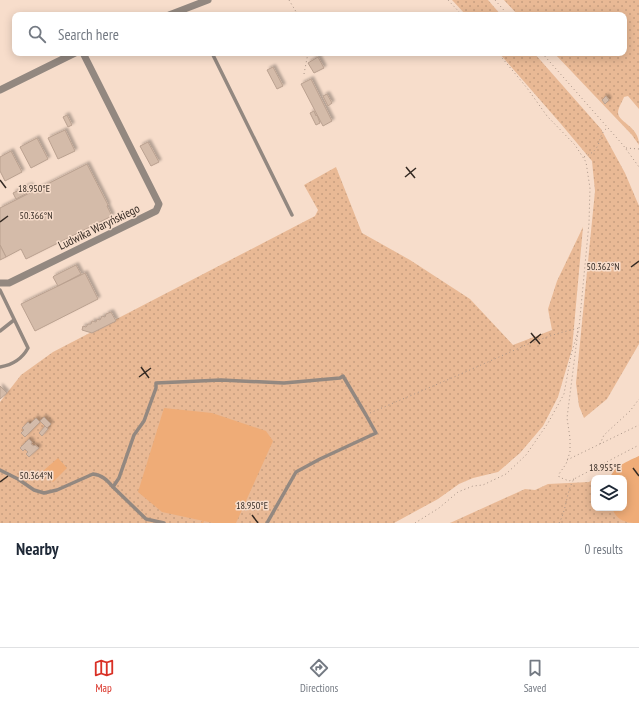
<!DOCTYPE html>
<meta charset="utf-8">
<style>
:root{--surface:#fff;--page:#f6f6f7;--text:#1f2937;--muted:#747a83;--line:#e0e1e3;--accent:#d93025}
body{margin:0;font-family:"PT Sans Narrow",sans-serif;background:var(--page);color:var(--text)}
.controls{position:absolute;right:12px;bottom:12px;display:grid;overflow:hidden;border-radius:8px;box-shadow:0 2px 10px #0003}
.controls button{width:36px;height:36px;display:grid;place-items:center;padding:0;border:0;border-bottom:1px solid var(--line);background:var(--surface);color:var(--text);font:20px sans-serif}
.list{margin:0;padding:0;list-style:none}
h2{display:flex;justify-content:space-between;align-items:center;height:52px;margin:0;padding:0 16px;font-size:17px}
h2 small{font-size:13px;font-weight:400;color:var(--muted)}
.icon{flex:none;width:22px;height:22px;fill:none;stroke:currentColor;stroke-width:2;stroke-linecap:round;stroke-linejoin:round}
.map{position:relative;flex:none;width:639px;height:523px;overflow:hidden}
.search{position:absolute;background:var(--surface);box-shadow:0 2px 10px #0003;left:12px;right:12px;top:12px;height:44px;display:flex;align-items:center;gap:10px;box-sizing:border-box;padding:0 14px;border-radius:8px;color:var(--muted);font-size:15px}
.sheet{height:124px;background:var(--surface)}
nav{display:flex;justify-content:space-around;align-items:center;box-sizing:border-box;height:56px;border-top:1px solid var(--line);background:var(--surface);font-size:11px;color:var(--muted)}
nav a{display:grid;justify-items:center;gap:2px}
nav .on{color:var(--accent)}
.map>svg:first-child{display:block}
.grass{fill:url(#grass-dots)}
.water{fill:#efac77}
.lines{fill:none;stroke-linecap:round;stroke-linejoin:round}
.stream{stroke:#efac77;stroke-width:2}
.building{fill:#d4bba9;stroke:#baa190;filter:url(#shadow)}
.path{stroke:#a89487;stroke-width:1;stroke-dasharray:1 3;stroke-linecap:butt}
.lane{stroke:#938880;stroke-width:3.5}
.street{stroke:#938880;stroke-width:7}
.ticks{fill:none;stroke:#342a23;stroke-width:1.5}
.labels{text-anchor:middle;stroke-width:3;stroke-linejoin:round;paint-order:stroke}
.street-label{font-size:12px;fill:#342a23;stroke:#f7ddcb}
.ticks-label{font-size:10px;text-anchor:middle;fill:#342a23;stroke:#f7ddcb;stroke-width:3;stroke-linejoin:round;paint-order:stroke}
</style>
<div class="map">
<svg width="639" height="523" viewBox="0 0 639 523">
<defs>
<pattern id="grass-dots" width="8" height="8" patternUnits="userSpaceOnUse"><rect width="8" height="8" fill="#e9b995"/><path d="M2 2h.1M6 6h.1" fill="none" stroke="#c89f80" stroke-width="1.8" stroke-linecap="round"/></pattern>
<filter id="shadow"><feDropShadow dx="2.5" dy="-2.5" stdDeviation="1" flood-color="#0004"/></filter>
</defs>
<rect width="100%" height="100%" fill="#f7ddcb"/>
<g class="grass">
<polygon points="452,0 488,0 501,15 466,15"/>
<path d="M504,0H639V109L628,96L624,97C622,102 618,108 618,113C619,123 639,126 639,145L632,135L554,53H624V15H518Z"/>
<polygon points="499,53 534,53 601,129 625,173 639,206 639,344 607,399 584,418 579,406 576,383 595,191 592,161 561,124"/>
<polygon points="336,167 362,233 410,260 470,299 513,345 552,330 548,309 557,281 583,227 572,349 558,397 543,426 520,453 498,472 473,478 459,484 438,499 394,523 0,523 0,402 21,375 53,352 315,216 318,210 304,185"/>
<polygon points="639,456 639,523 450,523 525,489 535,490 548,484 589,482 595,477 599,478 594,478 594,508 624,508 624,478 602,478 611,475 616,468"/>
</g>
<g class="water">
<polygon points="164,408 212,413 266,431 273,441 236,523 213,523 162,512 138,492"/>
<path d="M639,456V523C626,523 617,521 612,508H624V478H611C613,466 629,461 639,456Z"/>
<polygon points="58,458 67,468 53,482 43,471"/>
</g>
<g class="lines">
<polyline class="stream" points="202,523 203,521"/>
</g>
<g class="building">
<polygon points="318,57 324,68 314,73 308,63"/>
<polygon points="273,67 283,86 277,89 267,70"/>
<polygon points="311,79 332,121 323,126 301,84"/>
<polygon points="327,94 332,103 328,106 323,96"/>
<polygon points="606,96 609,100 605,104 602,100"/>
<polygon points="314,111 316,116 317,115 320,123 316,125 310,113"/>
<polygon points="67,115 72,125 68,127 63,117"/>
<polygon points="65,130 75,151 58,159 48,138"/>
<polygon points="37,138 48,159 31,168 20,147"/>
<polygon points="148,142 159,162 151,166 140,146"/>
<polygon points="11,151 22,172 5,181 0,171 0,157"/>
<polygon points="87,164 108,205 107,206 112,216 26,259 21,249 6,257 0,245 0,208"/>
<polygon points="30,185 33,190 16,199 13,193"/>
<polygon points="0,245 6,257 0,260"/>
<polygon points="76,265 81,274 58,286 53,277 54,276"/>
<polygon points="85,273 98,299 35,331 21,304"/>
<polygon points="111,312 116,321 92,333 82,330 83,326 86,327 88,324 91,324 92,321 96,322 97,319 100,320 102,316 105,317 106,314"/>
<polygon points="0,386 7,393 0,399"/>
<polygon points="44,417 51,424 47,428 40,421"/>
<polygon points="36,418 40,422 25,437 21,433 24,430 22,428 28,422 30,424"/>
<polygon points="45,426 48,429 42,436 39,433"/>
<polygon points="29,439 32,442 31,444 34,446 35,445 39,448 29,457 26,454 28,452 25,449 23,451 20,448"/>
</g>
<g class="lines">
<g class="path">
<polyline points="289,0 298,15"/>
<polyline points="448,0 462,15"/>
<polyline points="495,0 508,15"/>
<polyline points="542,53 623,145 639,167"/>
<polyline points="304,74 308,53"/>
<polyline points="626,148 639,149"/>
<path d="M584,157C605,148 595,138 607,128"/>
<polyline points="370,413 454,377 535,341 559,333 579,328"/>
<polyline points="600,444 604,435 630,411 639,399"/>
<polyline points="567,460 639,425"/>
<polyline points="574,479 569,481 559,477 559,474 566,464 570,452 570,438 567,418 578,331"/>
<polyline points="415,523 439,508 458,492 473,486 483,485 506,474 526,455 548,423 564,394 571,355 579,328 589,223 590,188 586,162 575,145 547,116 527,88 498,53"/>
<path d="M559,523C567,509 566,492 574,479L639,445"/>
</g>
<g class="lane">
<polyline points="212,53 292,215"/>
<path d="M0,290L28,348C22,359 12,365 0,367"/>
<polyline points="0,331 14,320"/>
<path d="M0,470L18,479L34,490L44,493L57,490L93,474C102,475 107,480 113,487L119,478L134,435L144,421L156,388V383L221,380L284,383L340,378L343,376L366,415L376,433L320,459L296,472L267,523"/>
<polyline points="113,487 146,519 164,523"/>
</g>
<g class="street">
<polyline points="169,15 208,0"/>
<polyline points="0,90 75,53"/>
<polyline points="0,283 9,283 156,211 159,204 83,53"/>
</g>
</g>
<path class="ticks" d="M406,167L415,178M405,177L416,168M0,180L6,188M0,222L8,216M631,267L639,261M531,333L540,344M530,343L541,334M141,367L149,378M139,377L151,368M633,468L639,476M0,482L8,476M252,515L258,523"/>
<g class="labels">
<g class="street-label">
<text transform="translate(99 227) rotate(-26)" y="4">Ludwika Waryńskiego</text>
</g>
</g>
<g class="ticks-label">
<text x="34" y="192">18.950°E</text>
<text x="36" y="219">50.366°N</text>
<text x="603" y="270">50.362°N</text>
<text x="605" y="471">18.955°E</text>
<text x="36" y="479">50.364°N</text>
<text x="252" y="509">18.950°E</text>
</g>
</svg>
<div class="controls">
<button><svg class="icon" aria-label="layers" viewBox="0 0 24 24"><path d="M12 4l9 5-9 5-9-5zM3 14l9 5 9-5"/></svg></button>
</div>
<div class="search"><svg class="icon" aria-label="search" viewBox="0 0 24 24"><circle cx="10" cy="10" r="6"/><path d="M15 15l6 6"/></svg>Search here</div>
</div>
<section class="sheet">
<h2>Nearby<small>0 results</small></h2>
<ul class="list">
</ul>
</section>
<nav>
<a class="on"><svg class="icon" aria-label="map" viewBox="0 0 24 24"><path d="M3 6l6-2 6 2 6-2v14l-6 2-6-2-6 2zM9 4v14M15 6v14"/></svg>Map</a>
<a><svg class="icon" aria-label="directions" viewBox="0 0 24 24"><path d="M12 3l9 9-9 9-9-9zM9 14v-3h6M13 9l2 2-2 2"/></svg>Directions</a>
<a><svg class="icon" aria-label="saved" viewBox="0 0 24 24"><path d="M7 4h10v16l-5-4-5 4z"/></svg>Saved</a>
</nav>
